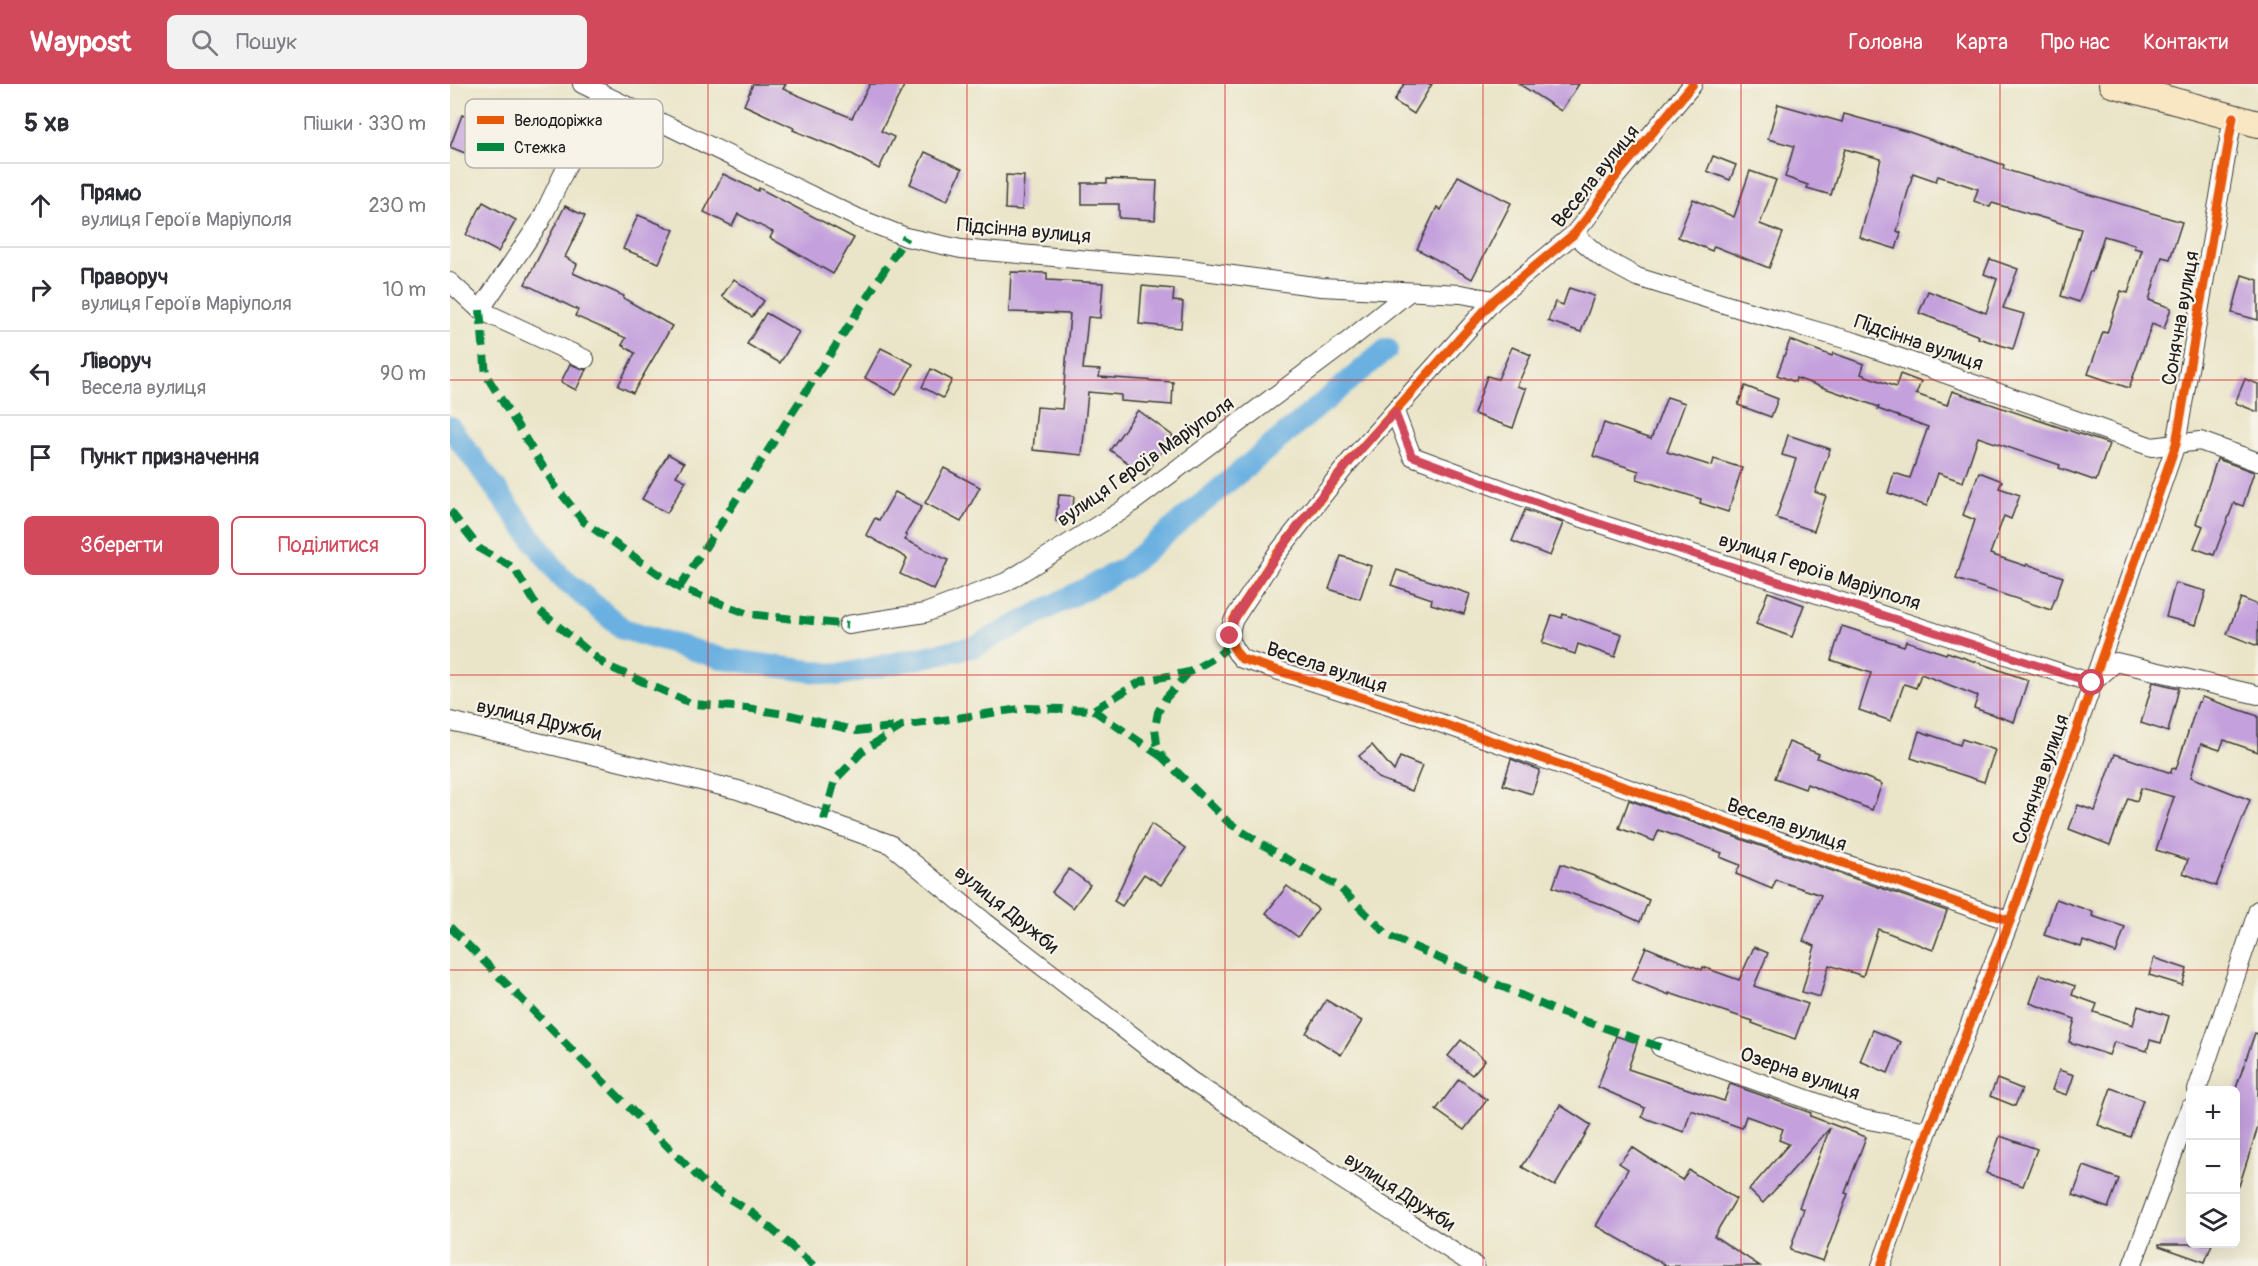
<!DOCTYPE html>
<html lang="uk">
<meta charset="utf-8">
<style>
:root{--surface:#fff;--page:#f2f2f3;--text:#2b2b33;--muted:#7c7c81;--line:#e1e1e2;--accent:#d1495b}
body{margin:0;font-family:Pangolin,sans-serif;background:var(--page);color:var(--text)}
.controls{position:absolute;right:18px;bottom:18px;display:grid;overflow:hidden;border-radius:9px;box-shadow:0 6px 24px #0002}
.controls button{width:54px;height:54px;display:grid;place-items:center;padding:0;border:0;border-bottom:2px solid var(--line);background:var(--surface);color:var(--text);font:30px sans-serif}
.stop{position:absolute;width:18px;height:18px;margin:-14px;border:4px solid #d1495b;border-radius:50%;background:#fff}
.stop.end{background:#d1495b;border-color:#fff;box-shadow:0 2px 6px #0008}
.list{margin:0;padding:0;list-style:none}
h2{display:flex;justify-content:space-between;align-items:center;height:78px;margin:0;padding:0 24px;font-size:26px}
h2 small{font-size:20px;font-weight:400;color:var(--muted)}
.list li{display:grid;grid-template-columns:39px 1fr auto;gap:18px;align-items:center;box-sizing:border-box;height:84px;padding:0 24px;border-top:2px solid var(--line)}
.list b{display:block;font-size:22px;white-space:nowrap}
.list p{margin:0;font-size:20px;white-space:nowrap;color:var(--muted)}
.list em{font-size:20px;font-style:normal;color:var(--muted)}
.actions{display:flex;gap:12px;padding:18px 24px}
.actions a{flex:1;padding:14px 0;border:2px solid var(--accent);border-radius:9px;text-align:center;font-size:21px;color:var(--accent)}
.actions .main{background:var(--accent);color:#fff}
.icon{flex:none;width:33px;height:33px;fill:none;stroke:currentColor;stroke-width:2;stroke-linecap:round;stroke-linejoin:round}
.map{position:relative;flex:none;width:1808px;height:1182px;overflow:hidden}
header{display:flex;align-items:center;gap:36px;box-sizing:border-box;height:84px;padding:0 30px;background:var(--accent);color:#fff}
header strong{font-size:28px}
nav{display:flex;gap:33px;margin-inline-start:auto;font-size:21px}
.search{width:420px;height:54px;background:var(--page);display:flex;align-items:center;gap:15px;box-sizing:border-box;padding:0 21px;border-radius:9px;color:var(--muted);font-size:22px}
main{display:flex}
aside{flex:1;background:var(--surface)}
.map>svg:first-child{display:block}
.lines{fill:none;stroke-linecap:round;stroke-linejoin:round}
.canal{stroke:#6bb0e1;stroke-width:22}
.building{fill:#c4a1dd}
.street-casing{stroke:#3b3a36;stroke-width:20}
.secondary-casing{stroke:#3b3a36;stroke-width:28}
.street{stroke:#fff;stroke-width:18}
.secondary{stroke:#f9e7c3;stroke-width:26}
.quiet{stroke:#00873e;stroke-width:8;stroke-dasharray:15 8;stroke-linecap:butt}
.cycleway-casing{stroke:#f7f3e8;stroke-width:13}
.cycleway{stroke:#e8590c;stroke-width:9}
.route{stroke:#d1495b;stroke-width:8}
.grid{fill:none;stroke:#d62828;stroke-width:1.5;stroke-opacity:0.55}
.labels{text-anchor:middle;stroke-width:4.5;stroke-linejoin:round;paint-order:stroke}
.street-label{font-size:20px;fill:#1c1c1c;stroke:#f7f3e8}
.key{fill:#f7f3e8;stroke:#b5b2ab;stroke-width:1.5}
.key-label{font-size:16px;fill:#1c1c1c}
</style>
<header>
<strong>Waypost</strong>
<div class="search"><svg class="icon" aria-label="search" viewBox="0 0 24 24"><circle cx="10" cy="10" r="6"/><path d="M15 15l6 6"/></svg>Пошук</div>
<nav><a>Головна</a><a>Карта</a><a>Про нас</a><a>Контакти</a></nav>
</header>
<main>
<aside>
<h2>5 хв<small>Пішки · 330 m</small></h2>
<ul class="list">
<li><svg class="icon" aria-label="ahead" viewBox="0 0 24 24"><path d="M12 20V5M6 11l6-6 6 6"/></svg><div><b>Прямо</b><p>вулиця Героїв Маріуполя</p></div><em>230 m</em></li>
<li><svg class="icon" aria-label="right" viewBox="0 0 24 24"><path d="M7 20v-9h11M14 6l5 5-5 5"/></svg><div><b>Праворуч</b><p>вулиця Героїв Маріуполя</p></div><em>10 m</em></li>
<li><svg class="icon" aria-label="left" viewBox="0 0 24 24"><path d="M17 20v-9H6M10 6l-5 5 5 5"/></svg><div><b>Ліворуч</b><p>Весела вулиця</p></div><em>90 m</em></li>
<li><svg class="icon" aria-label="arrive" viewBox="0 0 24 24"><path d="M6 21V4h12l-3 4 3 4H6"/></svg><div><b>Пункт призначення</b></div></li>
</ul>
<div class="actions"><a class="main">Зберегти</a><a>Поділитися</a></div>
</aside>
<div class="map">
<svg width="1808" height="1182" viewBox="0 0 1808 1182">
<rect width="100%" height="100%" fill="#f7f3e8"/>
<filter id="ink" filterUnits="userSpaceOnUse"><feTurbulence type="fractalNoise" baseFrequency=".0167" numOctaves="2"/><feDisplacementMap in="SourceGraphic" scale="12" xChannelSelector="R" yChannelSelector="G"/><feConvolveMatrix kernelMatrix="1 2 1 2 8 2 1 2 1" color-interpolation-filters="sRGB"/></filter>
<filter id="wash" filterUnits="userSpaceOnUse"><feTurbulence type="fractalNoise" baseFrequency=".008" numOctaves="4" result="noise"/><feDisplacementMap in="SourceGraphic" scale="24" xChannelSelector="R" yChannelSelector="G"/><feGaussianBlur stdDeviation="1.35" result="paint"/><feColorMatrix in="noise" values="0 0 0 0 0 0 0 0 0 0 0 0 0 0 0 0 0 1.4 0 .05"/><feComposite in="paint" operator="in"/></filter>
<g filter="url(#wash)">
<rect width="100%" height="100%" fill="#eae5c8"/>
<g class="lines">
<polyline class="canal" points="0,343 110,492 173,545 274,575 389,591 526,562 675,484 937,265"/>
</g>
<g id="blocks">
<g class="building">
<polygon points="303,0 336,0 333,5 402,34 420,0 455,0 431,47 444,53 429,85 402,70 343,46 344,44 294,21"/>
<polygon points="954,0 982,0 964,30 944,17"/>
<polygon points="1069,0 1129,0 1111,27"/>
<polygon points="1328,20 1392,38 1394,30 1459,48 1554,81 1553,85 1732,138 1720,175 1712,173 1699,216 1721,224 1714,245 1702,240 1679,304 1638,290 1653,248 1657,249 1671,207 1678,209 1692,166 1684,164 1685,161 1654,152 1642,188 1640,187 1629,218 1611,212 1631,145 1542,119 1540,123 1524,117 1528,105 1488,92 1486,97 1463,89 1447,147 1451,149 1446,165 1414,155 1410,153 1431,75 1395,65 1381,111 1357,104 1358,101 1335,93 1344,62 1318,55"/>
<polygon points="12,31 28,37 15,69 0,63"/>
<polygon points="475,68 512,85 497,117 460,100"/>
<polygon points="1263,72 1286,81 1280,96 1257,87"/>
<polygon points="1300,87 1326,96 1310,140 1333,149 1319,184 1264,162 1262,167 1228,153 1243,115 1284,133"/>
<polygon points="273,90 308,107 309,104 404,154 383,190 320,154 323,148 288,130 282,142 254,128"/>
<polygon points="556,91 574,92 572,126 555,125"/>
<polygon points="1008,92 1061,119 1022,195 967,165 987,123 991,126"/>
<polygon points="657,95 707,97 705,136 669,134 669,120 632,120 632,99 657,99"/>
<polygon points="33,118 66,136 48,168 16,151"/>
<polygon points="115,122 135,132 115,173 127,180 123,189 174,212 173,214 222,242 183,309 168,302 185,269 172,261 176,254 125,232 128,226 75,200"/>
<polygon points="188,131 224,146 209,179 173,165"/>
<polygon points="1540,175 1568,185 1553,224 1574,230 1563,265 1528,254 1529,252 1469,229 1478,207 1536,229 1547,195 1534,190"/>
<polygon points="561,188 597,189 597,196 653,199 650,234 638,233 633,285 650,286 649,293 723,298 722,321 671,317 671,311 638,308 632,371 583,366 587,323 612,325 620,230 559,228"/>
<polygon points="1792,191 1808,196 1808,236 1782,229"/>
<polygon points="284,195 314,217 302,233 272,212"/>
<polygon points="692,202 724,205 723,217 733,218 731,244 689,240"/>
<polygon points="1119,204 1144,212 1131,248 1098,237 1105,218 1113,221"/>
<polygon points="316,229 349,248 330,279 297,260"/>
<polygon points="1340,256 1382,272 1383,269 1414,280 1411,290 1446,303 1450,290 1471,298 1466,310 1497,321 1502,307 1659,360 1646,397 1609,384 1610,381 1528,353 1513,398 1488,389 1477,422 1438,409 1444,389 1460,394 1478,343 1428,325 1429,323 1346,294 1345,298 1327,291"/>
<polygon points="1062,263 1081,271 1067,302 1076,305 1063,344 1024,330 1037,292 1048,295"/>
<polygon points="431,264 463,280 446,311 415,294"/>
<polygon points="120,280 136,286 126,306 111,298"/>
<polygon points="481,285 502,296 493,314 472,303"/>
<polygon points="1795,295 1808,300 1808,328 1785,319"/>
<polygon points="1295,302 1328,315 1321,333 1288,321"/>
<polygon points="1217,313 1235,319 1217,368 1262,382 1264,375 1292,384 1278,428 1250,419 1251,415 1187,395 1189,387 1143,372 1154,339 1201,355"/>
<polygon points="688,326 723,352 695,391 660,366"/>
<polygon points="1338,351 1380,365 1365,408 1376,412 1364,447 1326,434 1346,375 1332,371"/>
<polygon points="218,370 234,379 226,392 236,397 217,429 192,415"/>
<polygon points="1767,375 1804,388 1793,422 1784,419 1764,471 1744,464 1753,442 1746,439"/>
<polygon points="494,384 530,403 511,438 475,419"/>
<polygon points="1529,388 1552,397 1549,404 1570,411 1561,435 1554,432 1540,470 1576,482 1577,480 1613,493 1601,526 1506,495 1525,436 1513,431"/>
<polygon points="445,408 472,422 455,451 457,452 455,456 498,476 484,506 450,490 457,474 416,451 425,434 429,436"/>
<polygon points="609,411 624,412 622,439 606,437"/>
<polygon points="1075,426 1113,439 1100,472 1062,457"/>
<polygon points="891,472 921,482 910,515 879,505"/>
<polygon points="947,486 1020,510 1014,530 981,520 982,515 941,501"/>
<polygon points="1725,499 1756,507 1746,541 1716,533"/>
<polygon points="1318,508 1354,521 1342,553 1306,540"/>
<polygon points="1791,514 1808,521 1808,562 1777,550"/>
<polygon points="1113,530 1172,550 1165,573 1128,560 1125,570 1092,559 1102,531 1112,534"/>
<polygon points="1392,542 1454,562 1456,557 1496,570 1497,568 1578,596 1564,638 1524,624 1528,612 1471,590 1466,604 1454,600 1441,637 1409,626 1421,589 1381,576"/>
<polygon points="1703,598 1729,604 1718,648 1691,639"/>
<polygon points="1752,613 1808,632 1808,668 1774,656 1770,666 1751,660 1741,693 1800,716 1766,802 1733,789 1738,776 1706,766 1724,713 1691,704 1687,717 1678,714 1660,761 1619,745 1628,721 1645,727 1665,670 1721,689 1722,684 1726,685 1748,618 1750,618"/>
<polygon points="1469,647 1510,661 1512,655 1545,666 1534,698 1461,674"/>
<polygon points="1339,658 1369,670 1367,674 1432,700 1422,726 1357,700 1355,705 1325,694"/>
<polygon points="922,661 944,687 950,673 972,682 962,707 928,694 909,672"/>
<polygon points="1061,675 1090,686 1082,710 1053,701"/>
<polygon points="1179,716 1497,827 1483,866 1428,845 1413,892 1379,881 1370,913 1352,908 1365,862 1353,857 1371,811 1326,796 1322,805 1286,790 1290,781 1270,773 1272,769 1209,746 1204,757 1169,744"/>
<polygon points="701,740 736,764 711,801 694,790 672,822 664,817"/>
<polygon points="1111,780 1144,792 1199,816 1190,838 1153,821 1103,803"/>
<polygon points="619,785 640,801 623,824 602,808"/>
<polygon points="837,802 868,825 848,853 816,829"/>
<polygon points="1606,815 1643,828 1642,832 1675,843 1666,869 1633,857 1631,863 1594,851"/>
<polygon points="1196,863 1252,886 1253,883 1289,896 1304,863 1318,869 1304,902 1358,920 1345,955 1302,939 1303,937 1219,909 1219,911 1182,896"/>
<polygon points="1704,874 1737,885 1732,901 1699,891"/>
<polygon points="1590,890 1625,902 1622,911 1647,920 1644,928 1683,941 1688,922 1719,932 1711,959 1700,956 1697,967 1664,958 1659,971 1619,958 1625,935 1580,919"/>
<polygon points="876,916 912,937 891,971 856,949"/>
<polygon points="1423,946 1451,958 1438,989 1410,977"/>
<polygon points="1805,949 1808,950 1808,1043 1789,1102 1785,1101 1785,1007"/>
<polygon points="1166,952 1187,959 1178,985 1274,1017 1280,1000 1361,1029 1360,1032 1416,1053 1395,1109 1398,1110 1373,1177 1340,1166 1354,1125 1349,1123 1380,1044 1313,1119 1299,1106 1339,1060 1329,1056 1333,1045 1296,1032 1292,1044 1241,1026 1234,1048 1192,1033 1195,1024 1148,1003"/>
<polygon points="1011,956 1035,976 1022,991 998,972"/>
<polygon points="1609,986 1624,991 1617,1011 1602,1006"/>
<polygon points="1009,995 1037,1016 1014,1046 986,1026"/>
<polygon points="1547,995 1572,1005 1565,1022 1540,1012"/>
<polygon points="1661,1004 1693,1016 1680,1053 1648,1041"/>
<polygon points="1110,1021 1141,1041 1105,1102 1072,1083"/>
<polygon points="1550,1052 1587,1065 1573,1102 1536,1089"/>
<polygon points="1182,1063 1232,1096 1239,1086 1286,1115 1264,1152 1310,1182 1217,1182 1146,1142 1178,1085 1169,1079"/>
<polygon points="1634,1082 1669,1095 1658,1124 1623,1111"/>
<polygon points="1709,1160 1762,1160 1755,1178 1709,1162"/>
</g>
</g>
</g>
<g filter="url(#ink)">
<use href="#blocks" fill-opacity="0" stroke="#3b3a36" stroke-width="1.5"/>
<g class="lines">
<g class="street-casing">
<g id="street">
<polyline points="132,0 408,134 456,153 511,165 732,184 871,203 1011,210 1044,216"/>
<path d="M1243,0L1163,96L1141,129L1124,150L1044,216L900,377L826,471L784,535C777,550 780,563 792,575L970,632L1560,837"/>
<polyline points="1124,150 1152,174 1187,193 1290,225 1405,258 1702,363 1750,357 1808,378"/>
<polyline points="0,198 30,226 135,275"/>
<polyline points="30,226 90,138 152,9"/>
<polyline points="945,328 962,372 1111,427 1642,599 1666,578 1808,611"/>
<polyline points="398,541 475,529 556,498 671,427 893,261 959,208"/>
<polyline points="0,637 288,706 440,760 535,838 741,997 1025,1182"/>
<polyline points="1210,963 1413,1035 1478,1047"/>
<polyline points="1747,1006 1808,826"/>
<polyline points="1431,1182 1478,1047 1560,837 1726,360 1783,33"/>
<polyline points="1682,1182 1740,1024"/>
</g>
</g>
<g class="secondary-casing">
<polyline id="secondary" points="1662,0 1808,40"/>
</g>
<use href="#street" class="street"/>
<use href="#secondary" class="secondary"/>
<g class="quiet">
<polyline points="30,226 36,291 105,402 134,438 229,504 299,530 398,541"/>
<polyline points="0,427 30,465 64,484 90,527 155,581 243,620 297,624 340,631 407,647 452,642"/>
<polyline points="229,504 456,153"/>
<polyline points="739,588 716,614 708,628 705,644 707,660 713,674 779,739 831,772 888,802 938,851 1106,927 1210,963"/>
<polyline points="643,626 712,673"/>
<polyline points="374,736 385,696 414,666 452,642 576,624 643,626 692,597 739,588 766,573 781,560"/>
<polyline points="0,843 254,1099 304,1130 364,1182"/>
</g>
<g class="cycleway-casing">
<g id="cycleway">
<path d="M1243,0L1163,96L1141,129L1124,150L1044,216L900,377L826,471L784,535C777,550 780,563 792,575L970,632L1560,837"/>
<polyline points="1431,1182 1478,1047 1560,837 1726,360 1783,33"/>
</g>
</g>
<use href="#cycleway" class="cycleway"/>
</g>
</g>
<g class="lines" filter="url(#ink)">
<path class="route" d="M780,552C782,532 797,516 807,500C848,439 894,381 945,328L962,372L1111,427L1642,599"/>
</g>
<path class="grid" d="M258,0V1182M517,0V1182M775,0V1182M1033,0V1182M1291,0V1182M1550,0V1182M0,296H1808M0,591H1808M0,886H1808"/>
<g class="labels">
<g class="street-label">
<text transform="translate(1145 92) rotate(-51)" y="7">Весела вулиця</text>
<text transform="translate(574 146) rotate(5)" y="7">Підсінна вулиця</text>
<text transform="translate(1730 234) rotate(-80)" y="7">Сонячна вулиця</text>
<text transform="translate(1469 258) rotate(19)" y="7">Підсінна вулиця</text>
<text transform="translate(695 377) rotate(-35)" y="7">вулиця Героїв Маріуполя</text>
<text transform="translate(1370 487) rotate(18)" y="7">вулиця Героїв Маріуполя</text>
<text transform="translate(877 583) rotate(18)" y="7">Весела вулиця</text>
<text transform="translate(89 635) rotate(13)" y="7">вулиця Дружби</text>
<text transform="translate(1590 695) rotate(-71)" y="7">Сонячна вулиця</text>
<text transform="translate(1337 740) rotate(19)" y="7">Весела вулиця</text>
<text transform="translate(557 825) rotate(39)" y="7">вулиця Дружби</text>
<text transform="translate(1350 989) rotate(19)" y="7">Озерна вулиця</text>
<text transform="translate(950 1107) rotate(33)" y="7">вулиця Дружби</text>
</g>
</g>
<rect x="15" y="15" width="198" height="69" rx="9" class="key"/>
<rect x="27" y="32" width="27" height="8" fill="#e8590c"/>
<rect x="27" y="59" width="27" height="8" fill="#00873e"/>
<g class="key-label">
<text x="64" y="42">Велодоріжка</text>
<text x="64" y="69">Стежка</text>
</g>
</svg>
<div class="controls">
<button>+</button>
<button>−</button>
<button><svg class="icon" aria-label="layers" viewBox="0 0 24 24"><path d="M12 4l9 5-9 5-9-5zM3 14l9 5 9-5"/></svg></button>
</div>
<div class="stop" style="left:1642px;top:599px"></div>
<div class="stop end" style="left:780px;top:552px"></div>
</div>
</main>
